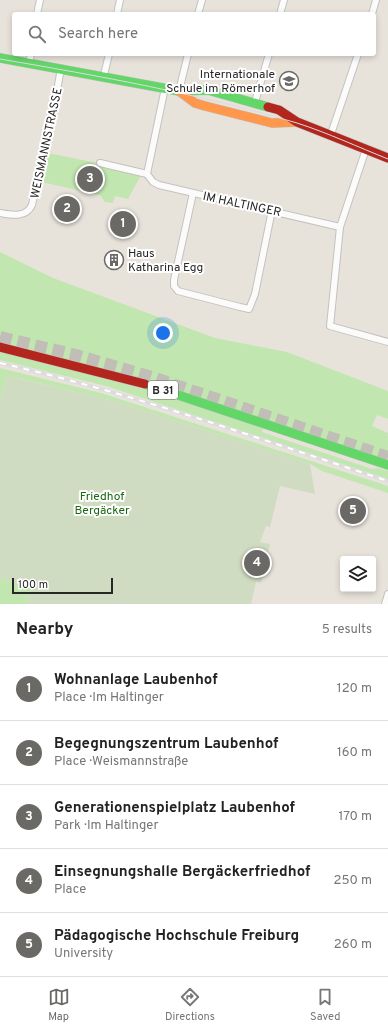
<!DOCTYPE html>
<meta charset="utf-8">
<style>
:root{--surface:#fff;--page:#f2f2f2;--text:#222;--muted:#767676;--line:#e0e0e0;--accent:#6a6966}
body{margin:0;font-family:Overpass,sans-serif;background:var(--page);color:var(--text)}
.controls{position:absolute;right:12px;bottom:12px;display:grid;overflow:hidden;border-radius:4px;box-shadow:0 2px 6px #0003}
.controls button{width:36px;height:36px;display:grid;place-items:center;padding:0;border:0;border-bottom:1px solid var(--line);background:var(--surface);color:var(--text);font:20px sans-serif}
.scale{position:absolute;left:12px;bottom:10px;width:101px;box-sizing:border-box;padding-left:4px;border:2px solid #272727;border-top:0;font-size:11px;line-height:14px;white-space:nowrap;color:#272727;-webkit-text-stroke:3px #fff;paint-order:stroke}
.you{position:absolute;left:163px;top:333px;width:14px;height:14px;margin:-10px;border:3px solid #fff;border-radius:50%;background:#1a73e8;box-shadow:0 0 0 6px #1a73e833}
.badge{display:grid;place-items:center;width:26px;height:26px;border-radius:50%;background:var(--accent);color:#fff;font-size:13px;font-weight:700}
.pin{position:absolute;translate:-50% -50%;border:2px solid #fff;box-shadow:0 1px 4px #0006}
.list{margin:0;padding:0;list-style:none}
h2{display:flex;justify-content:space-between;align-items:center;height:52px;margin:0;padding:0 16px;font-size:17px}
h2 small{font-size:13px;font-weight:400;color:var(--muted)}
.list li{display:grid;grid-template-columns:26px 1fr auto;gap:12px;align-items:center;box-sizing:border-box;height:64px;padding:0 16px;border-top:1px solid var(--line)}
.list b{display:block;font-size:15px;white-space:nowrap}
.list p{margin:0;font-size:13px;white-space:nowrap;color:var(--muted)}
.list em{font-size:13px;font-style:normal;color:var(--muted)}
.icon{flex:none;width:22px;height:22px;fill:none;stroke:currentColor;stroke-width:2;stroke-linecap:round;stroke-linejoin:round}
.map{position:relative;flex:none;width:388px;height:604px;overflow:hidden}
.search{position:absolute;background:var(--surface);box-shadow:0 2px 6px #0003;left:12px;right:12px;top:12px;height:44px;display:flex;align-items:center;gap:10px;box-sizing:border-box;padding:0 14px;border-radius:4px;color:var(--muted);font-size:15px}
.sheet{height:372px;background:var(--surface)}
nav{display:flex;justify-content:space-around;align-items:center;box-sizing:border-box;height:56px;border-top:1px solid var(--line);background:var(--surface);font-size:11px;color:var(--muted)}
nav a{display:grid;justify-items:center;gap:2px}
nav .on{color:var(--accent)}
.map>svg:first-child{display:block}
.green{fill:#c1e6b0}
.cemetery{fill:#d0dcc1}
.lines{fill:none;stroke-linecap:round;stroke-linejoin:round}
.highway-tunnel{stroke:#c1bdb7;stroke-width:12;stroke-dasharray:12 6;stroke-linecap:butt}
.street-casing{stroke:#c3c2c2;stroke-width:8}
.fast-casing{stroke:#c3c2c2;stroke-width:10}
.slow-casing{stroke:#c3c2c2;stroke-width:10}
.jam-casing{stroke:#c3c2c2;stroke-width:10}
.street{stroke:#fbfbfa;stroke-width:6}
.fast{stroke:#63d668;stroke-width:9}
.slow{stroke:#ff974d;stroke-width:9}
.jam{stroke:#b3261e;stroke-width:9}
.tram{stroke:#dcdbdd;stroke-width:1}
.rail-casing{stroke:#dcdbdd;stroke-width:3.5}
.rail{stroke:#fff;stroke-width:2;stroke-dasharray:6;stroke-linecap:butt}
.labels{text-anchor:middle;stroke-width:4;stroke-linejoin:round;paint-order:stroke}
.shield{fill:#fff;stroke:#686868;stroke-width:1}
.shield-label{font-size:11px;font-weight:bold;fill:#272727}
.poi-label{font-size:12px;fill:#272727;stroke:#fff;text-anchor:end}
.street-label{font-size:12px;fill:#272727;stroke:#fff}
.park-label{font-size:12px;fill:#1b6912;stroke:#fff}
</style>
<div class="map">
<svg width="388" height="604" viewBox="0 0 388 604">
<rect width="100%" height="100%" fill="#e7e3db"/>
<g class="green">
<polygon points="48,153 97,163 141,175 128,199 115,196 113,203 105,202 100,195 41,182"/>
<polygon points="0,252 53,278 215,338 287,352 388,391 388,419 377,415 372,426 388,433 388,460 0,343"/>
<polygon points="0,351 122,382 263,428 262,432 372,469 377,468 388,471 388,479 106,386 0,360"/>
<polygon points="0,368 101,393 388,486 388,493 322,471 310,464 113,401 22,379 8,376 0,401"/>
<polygon points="0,577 28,588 31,591 26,604 0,604"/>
</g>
<polygon class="cemetery" points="8,376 113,401 310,464 315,494 280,486 270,527 266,526 260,542 270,544 268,553 271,554 267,569 265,569 261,583 256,582 251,604 26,604 31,591 29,589 0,577 0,401"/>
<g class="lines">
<polyline class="highway-tunnel" points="0,337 76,355 152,377 388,457"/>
<g class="street-casing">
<g id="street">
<polyline points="37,14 40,0"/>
<polyline points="117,14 120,0"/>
<polyline points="198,14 202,0"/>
<polyline points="280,14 284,0"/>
<polyline points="372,14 376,0"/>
<polyline points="29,63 31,54"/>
<polyline points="104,75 109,54"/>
<polyline points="165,88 147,174 153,182 159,185 340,227"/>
<polyline points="179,91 188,54"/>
<polyline points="255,102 269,54"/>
<polyline points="331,134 358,54"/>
<polyline points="366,149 340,227 330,326 388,342"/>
<polyline points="100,163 147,174"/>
<polyline points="193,193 174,280 174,286 178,291 240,307 249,309 255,294 272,210"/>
<path d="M0,213C12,215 26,218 32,205L57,91L61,68"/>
<polyline points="385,604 388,594"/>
</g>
</g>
<g class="fast-casing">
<g id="fast">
<polyline points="0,58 179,91 208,90 268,107"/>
<polyline points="145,384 388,465"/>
</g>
</g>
<g class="slow-casing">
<polyline id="slow" points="179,91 195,103 205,106 272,123 296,122"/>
</g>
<g class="jam-casing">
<g id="jam">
<polyline points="268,107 279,110 297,122 388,158"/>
<polyline points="0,347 145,384"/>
</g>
</g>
<use href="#street" class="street"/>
<use href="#fast" class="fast"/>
<use href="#slow" class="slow"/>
<use href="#jam" class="jam"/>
<path class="tram" d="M0,59C100,76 200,94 297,123C328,133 358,147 388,159"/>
<g class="rail-casing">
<path id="rail" d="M0,363C132,393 259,439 388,481"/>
</g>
<use href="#rail" class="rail"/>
</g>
<defs>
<g id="school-ring" transform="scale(1)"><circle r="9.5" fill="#fff" stroke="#6a6966" stroke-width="1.5"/><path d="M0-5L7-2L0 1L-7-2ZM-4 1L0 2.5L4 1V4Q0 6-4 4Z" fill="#6a6966"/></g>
<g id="building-ring" transform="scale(1)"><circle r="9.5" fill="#fff" stroke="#6a6966" stroke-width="1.5"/><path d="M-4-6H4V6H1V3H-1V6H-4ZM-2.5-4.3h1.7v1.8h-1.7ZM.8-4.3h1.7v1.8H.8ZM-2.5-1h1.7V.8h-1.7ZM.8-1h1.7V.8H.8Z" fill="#6a6966"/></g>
</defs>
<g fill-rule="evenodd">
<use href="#school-ring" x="289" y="81"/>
<use href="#building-ring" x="114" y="260"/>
</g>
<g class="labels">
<rect class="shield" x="148" y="381" width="30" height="18" rx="3"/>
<g class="shield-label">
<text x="163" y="394">B 31</text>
</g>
<g class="poi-label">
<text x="275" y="78">Internationale<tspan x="275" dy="14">Schule im Römerhof</tspan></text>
<text x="128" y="257" text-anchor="start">Haus<tspan x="128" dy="14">Katharina Egg</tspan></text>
</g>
<g class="street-label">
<text transform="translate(46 143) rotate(-78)" y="4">WEISMANNSTRASSE</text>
<text transform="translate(242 204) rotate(12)" y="4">IM HALTINGER</text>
</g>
<g class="park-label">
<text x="102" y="500">Friedhof<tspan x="102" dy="14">Bergäcker</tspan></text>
</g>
</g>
</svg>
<div class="controls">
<button><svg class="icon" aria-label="layers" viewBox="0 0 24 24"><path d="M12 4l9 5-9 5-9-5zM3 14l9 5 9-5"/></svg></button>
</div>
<div class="scale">100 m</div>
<div class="you"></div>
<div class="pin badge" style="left:123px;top:224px">1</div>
<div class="pin badge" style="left:67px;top:209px">2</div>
<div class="pin badge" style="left:90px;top:179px">3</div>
<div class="pin badge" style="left:257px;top:563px">4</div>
<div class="pin badge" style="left:353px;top:511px">5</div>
<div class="search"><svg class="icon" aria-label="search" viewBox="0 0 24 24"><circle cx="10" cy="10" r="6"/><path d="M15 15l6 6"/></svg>Search here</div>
</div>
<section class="sheet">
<h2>Nearby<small>5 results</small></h2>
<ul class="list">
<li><span class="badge">1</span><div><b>Wohnanlage Laubenhof</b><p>Place · Im Haltinger</p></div><em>120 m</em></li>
<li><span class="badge">2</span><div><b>Begegnungszentrum Laubenhof</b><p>Place · Weismannstraße</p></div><em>160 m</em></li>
<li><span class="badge">3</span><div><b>Generationenspielplatz Laubenhof</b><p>Park · Im Haltinger</p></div><em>170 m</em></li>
<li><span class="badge">4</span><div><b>Einsegnungshalle Bergäckerfriedhof</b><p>Place</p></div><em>250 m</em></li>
<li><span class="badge">5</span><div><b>Pädagogische Hochschule Freiburg</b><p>University</p></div><em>260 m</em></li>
</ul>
</section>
<nav>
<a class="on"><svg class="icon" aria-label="map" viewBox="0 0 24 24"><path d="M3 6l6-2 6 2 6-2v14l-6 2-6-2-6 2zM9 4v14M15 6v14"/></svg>Map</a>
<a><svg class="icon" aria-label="directions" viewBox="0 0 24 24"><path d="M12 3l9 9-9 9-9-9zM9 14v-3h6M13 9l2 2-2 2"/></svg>Directions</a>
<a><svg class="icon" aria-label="saved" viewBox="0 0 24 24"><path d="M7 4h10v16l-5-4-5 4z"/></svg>Saved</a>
</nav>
